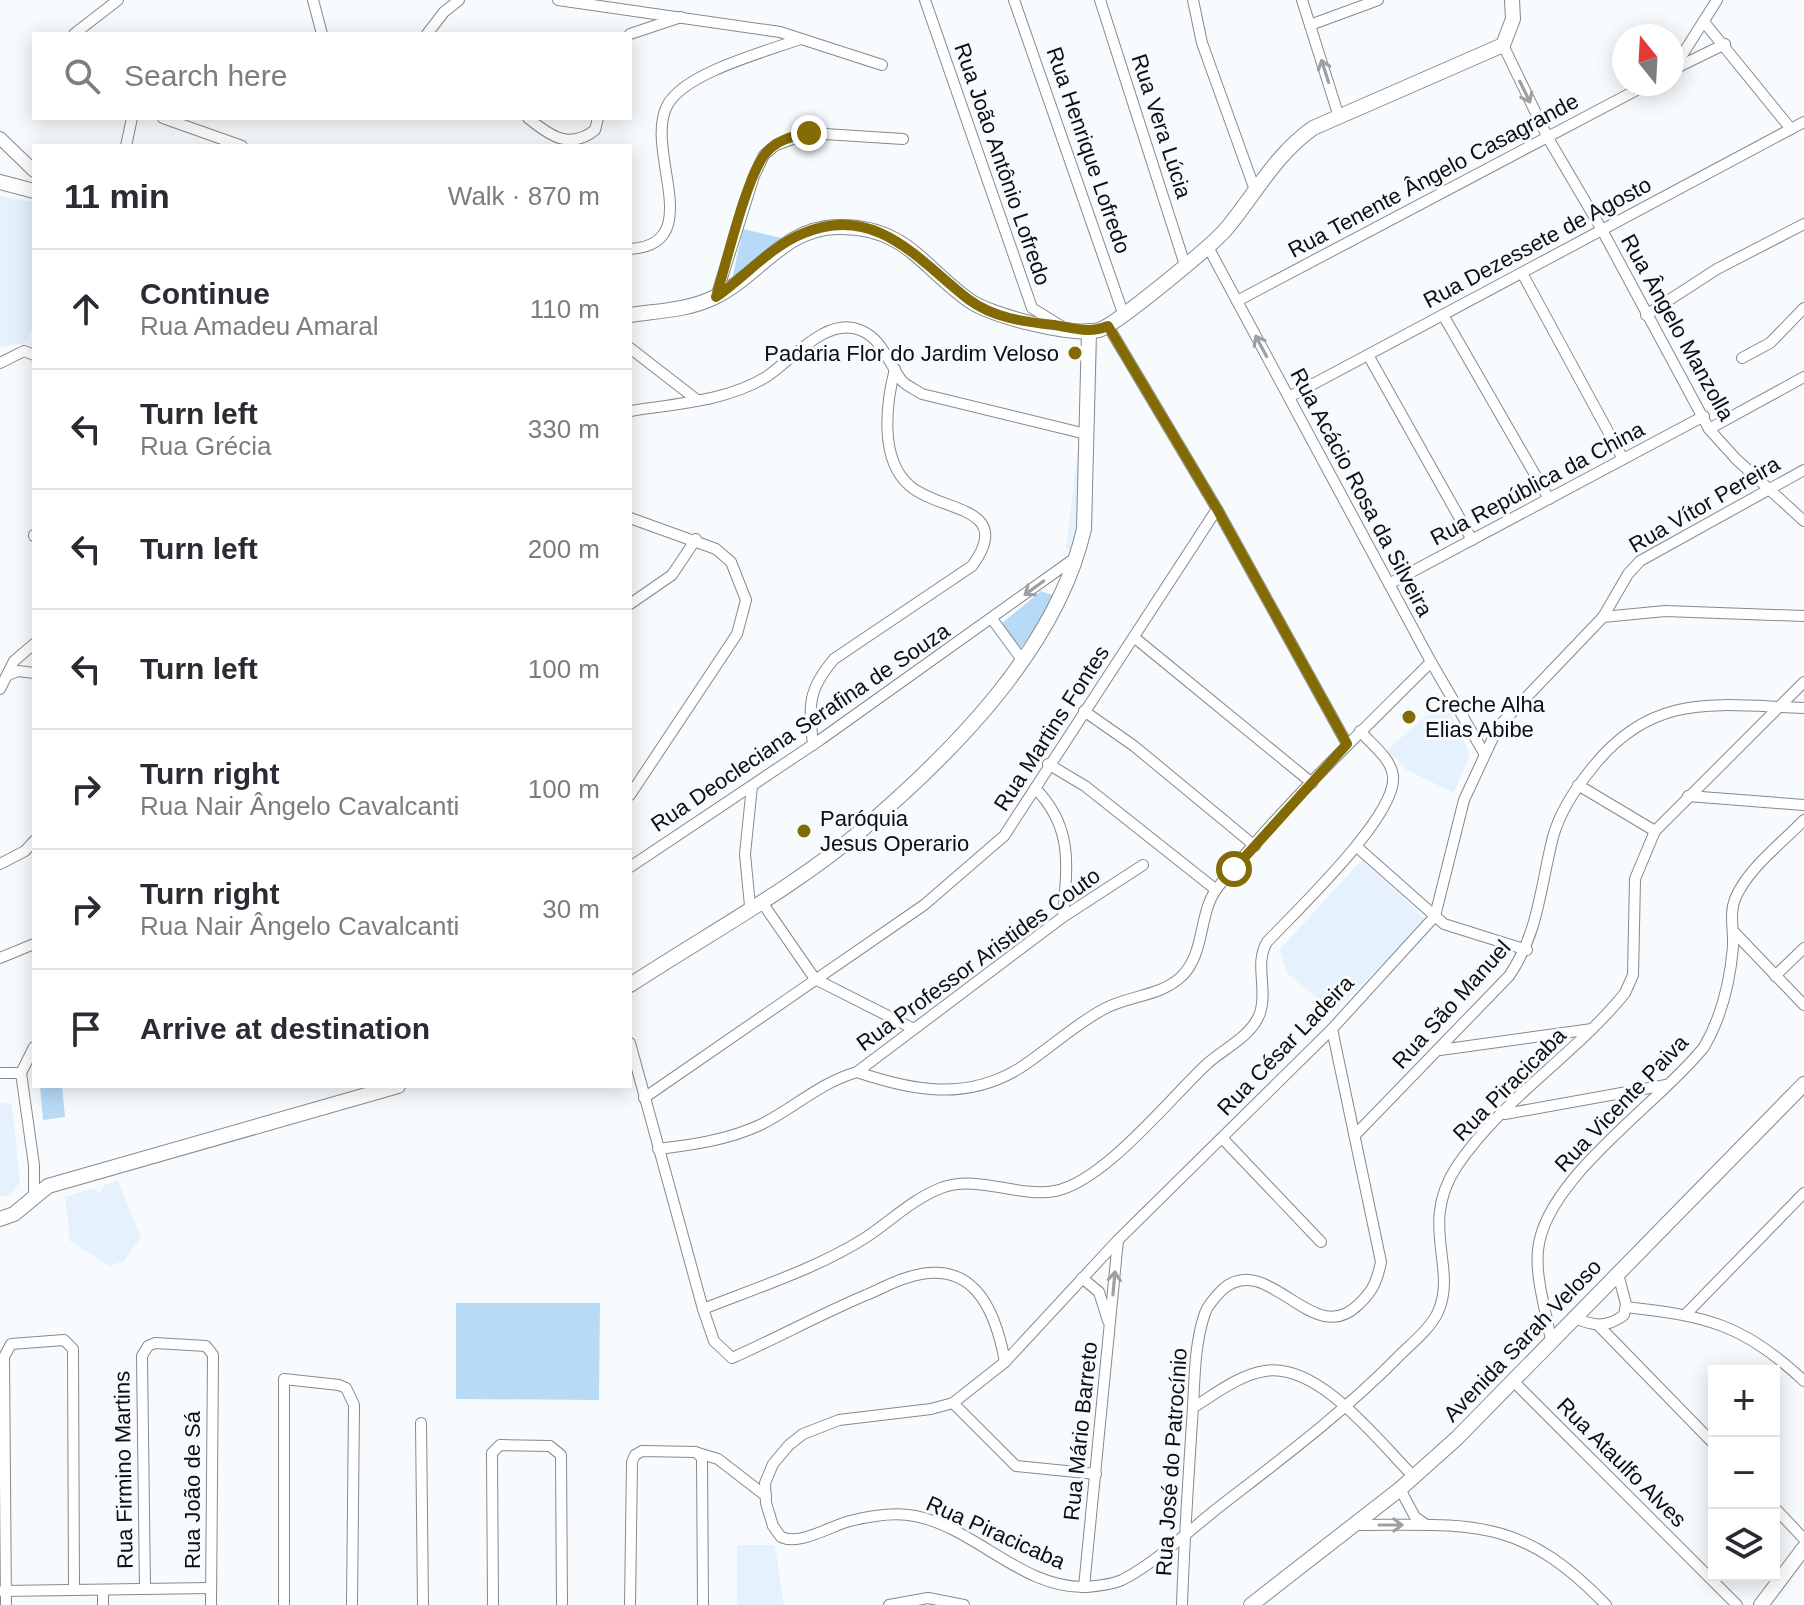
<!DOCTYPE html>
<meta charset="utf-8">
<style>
:root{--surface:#fff;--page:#f2f2f3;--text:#2b2b33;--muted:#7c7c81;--line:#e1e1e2}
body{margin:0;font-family:Arial,sans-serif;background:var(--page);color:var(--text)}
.controls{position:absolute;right:24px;bottom:24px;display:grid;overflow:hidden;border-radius:0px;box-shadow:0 4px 20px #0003}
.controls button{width:72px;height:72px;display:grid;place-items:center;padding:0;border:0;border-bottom:2px solid var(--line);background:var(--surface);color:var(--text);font:40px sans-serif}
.compass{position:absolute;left:1612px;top:24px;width:72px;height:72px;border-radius:50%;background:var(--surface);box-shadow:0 4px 20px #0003;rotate:342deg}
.stop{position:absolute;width:24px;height:24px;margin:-18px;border:6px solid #846a05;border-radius:50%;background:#fff}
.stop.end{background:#846a05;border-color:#fff;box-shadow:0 2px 8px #0008}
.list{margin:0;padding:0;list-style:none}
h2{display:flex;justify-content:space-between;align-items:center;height:104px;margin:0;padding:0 32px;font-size:34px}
h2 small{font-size:26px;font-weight:400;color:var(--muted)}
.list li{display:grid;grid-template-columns:52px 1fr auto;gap:24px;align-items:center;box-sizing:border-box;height:120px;padding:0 32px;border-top:2px solid var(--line)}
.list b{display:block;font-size:30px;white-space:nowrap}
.list p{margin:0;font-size:26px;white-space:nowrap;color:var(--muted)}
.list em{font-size:26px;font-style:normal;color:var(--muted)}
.icon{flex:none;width:44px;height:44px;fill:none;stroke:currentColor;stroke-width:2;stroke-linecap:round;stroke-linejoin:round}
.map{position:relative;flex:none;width:1804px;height:1605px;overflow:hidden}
.search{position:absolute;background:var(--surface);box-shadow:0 4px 20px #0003;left:32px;top:32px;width:600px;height:88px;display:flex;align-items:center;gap:20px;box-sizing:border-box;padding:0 28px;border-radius:0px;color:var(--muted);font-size:30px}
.panel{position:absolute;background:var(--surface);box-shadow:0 4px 20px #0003;left:32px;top:144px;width:600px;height:944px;border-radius:0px}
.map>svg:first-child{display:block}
.built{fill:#e5f2fd}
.green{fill:#b7dbf7}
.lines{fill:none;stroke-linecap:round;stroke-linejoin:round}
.minor-casing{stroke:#858a8f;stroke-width:12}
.tertiary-casing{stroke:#858a8f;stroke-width:14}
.secondary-casing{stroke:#858a8f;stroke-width:16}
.minor{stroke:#fff;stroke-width:10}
.tertiary{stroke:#fff;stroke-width:12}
.secondary{stroke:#fff;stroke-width:14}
.oneway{stroke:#9e9fa0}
.route{stroke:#846a05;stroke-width:10}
.poi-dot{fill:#846a05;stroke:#f7fbfe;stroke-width:3}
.labels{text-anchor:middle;stroke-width:6;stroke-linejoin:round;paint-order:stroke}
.street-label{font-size:22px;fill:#0d0f11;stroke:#f7fbfe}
.poi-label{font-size:22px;fill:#0d0f11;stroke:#f7fbfe;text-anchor:start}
</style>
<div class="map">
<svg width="1804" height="1605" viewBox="0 0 1804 1605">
<rect width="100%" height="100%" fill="#f7fbfe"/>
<g class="built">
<polygon points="0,196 34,202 34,323 26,343 0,347"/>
<polygon points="1098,344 1094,451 1085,554 1066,549 1078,448 1084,345"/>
<polygon points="1444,700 1470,754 1454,793 1407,770 1387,750"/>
<polygon points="1362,860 1427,921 1333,1012 1287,973 1280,949"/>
<polygon points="0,1103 12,1104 20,1182 10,1195 0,1196"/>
<polygon points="118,1181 141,1237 124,1261 109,1266 70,1241 65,1197 93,1188 100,1193 104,1185"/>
<polygon points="737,1545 775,1545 784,1605 737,1605"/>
</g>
<g class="green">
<polygon points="743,229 782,238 732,279"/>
<polygon points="1041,591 1052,595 1040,623 1019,650 1001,624"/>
<polygon points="40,1086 62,1086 65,1117 43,1120"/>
<polygon points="456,1303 600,1303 599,1400 456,1399"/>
</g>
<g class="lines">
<g class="minor-casing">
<g id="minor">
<polyline points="313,0 322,34"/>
<polyline points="558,0 780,32 882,65"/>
<polyline points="925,0 1032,308 1061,326"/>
<polyline points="1014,0 1123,313"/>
<polyline points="1100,0 1185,265"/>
<polyline points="1193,0 1202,43 1255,190"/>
<polyline points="1302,0 1339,117"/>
<polyline points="1704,22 1791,129"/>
<polyline points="1310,25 1378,0"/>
<polyline points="74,34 118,0"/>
<polyline points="427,34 444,12 459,0"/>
<polyline points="630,34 681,17"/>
<polyline points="1503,45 1548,138 1602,230 1709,429 1736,459 1804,521"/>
<polyline points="1676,68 1725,44"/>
<polyline points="1672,71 1717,0"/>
<polyline points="163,118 242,146"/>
<path d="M528,118C550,136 570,150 595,130L598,118"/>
<polyline points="126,146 132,118"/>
<polyline points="1208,247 1431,662 1484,753"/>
<path d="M630,249C709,244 642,149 668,104C687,72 765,52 800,39"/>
<polyline points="1522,273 1623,459"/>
<polyline points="716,297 754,176 764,155 776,145 809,133 903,139"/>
<polyline points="1237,301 1648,84"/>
<polyline points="1443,315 1549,499"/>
<polyline points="1646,315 1717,269 1804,224"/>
<polyline points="1108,326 1217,509 1347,744"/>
<polyline points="630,348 697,400"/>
<polyline points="1368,355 1472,540"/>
<polyline points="1742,358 1770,343 1804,308"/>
<polyline points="0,363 24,351 34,355"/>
<polyline points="1289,397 1804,122"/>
<path d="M630,411C674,404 727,401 766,377C791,361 826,316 860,330C883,339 888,363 902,381C907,386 916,390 922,394L1086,434"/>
<polyline points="1709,429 1804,377"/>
<polyline points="630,518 716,549 731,562 746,600 737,634 630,795"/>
<polyline points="34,535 34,536"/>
<polyline points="1389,584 1704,416"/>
<polyline points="630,604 672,575 696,539"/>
<path d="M1804,616L1665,611L1603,617L1498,727L1464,800L1435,916L1332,1029L1118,1240L1005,1362L953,1403L931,1409L839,1420L803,1434L789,1445L773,1464L765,1483L766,1503L773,1526L781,1537C800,1546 830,1526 850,1521C870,1516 895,1512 915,1516C976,1528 1022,1589 1086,1587C1098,1586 1111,1585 1122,1580C1152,1565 1187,1533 1214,1511C1277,1462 1342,1414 1398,1357C1412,1343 1430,1329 1438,1312C1458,1267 1418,1225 1457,1166C1502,1099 1575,1055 1625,993L1633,975L1635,879L1655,831L1804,682"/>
<polyline points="1603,617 1628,574 1640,561 1804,470"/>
<polyline points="992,619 1023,661"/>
<polyline points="1135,638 1312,783"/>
<polyline points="8,675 18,671 34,673"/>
<polyline points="0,689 14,661 34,644"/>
<polyline points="1084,711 1134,746 1255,846"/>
<path d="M813,745C809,705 807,691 834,659L972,566C1016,506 940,512 910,486C879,460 886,403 895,369"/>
<polyline points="1048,764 1085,786 1215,889"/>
<polyline points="1578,785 1655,831"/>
<path d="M1035,788C1074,828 1067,866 1063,917"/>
<polyline points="1688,796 1804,805"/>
<polyline points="1357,847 1444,924 1527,950"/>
<polyline points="0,864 25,851 34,841"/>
<polyline points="630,867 820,740 1075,558"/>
<polyline points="761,901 815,979 912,1028"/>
<polyline points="750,906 745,854 752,786"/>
<polyline points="1734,932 1804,1005"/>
<polyline points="0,958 34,944"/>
<polyline points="1775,976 1804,948"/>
<polyline points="630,1043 703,1309"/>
<polyline points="1440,1050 1592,1029"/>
<path d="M857,1072C913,1091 966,1101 1020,1068C1049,1049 1074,1025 1104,1009C1129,995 1160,997 1182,976C1206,952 1198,912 1218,887C1282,807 1358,735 1431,662"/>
<polyline points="0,1073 21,1073"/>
<polyline points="644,1098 924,905 1004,836 1217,509"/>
<polyline points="1505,1114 1666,1085"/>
<path d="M1356,1134L1509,976C1539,932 1540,888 1553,837C1560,811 1575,789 1592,768C1653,691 1716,705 1804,708"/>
<polyline points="1223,1139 1321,1242"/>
<path d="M658,1149C691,1145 728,1140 760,1125C793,1109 819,1083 857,1072L1063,917L1143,865"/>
<polyline points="34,1196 34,1165 21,1073 34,1047"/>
<polyline points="1082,1278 1099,1292 1108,1321"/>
<path d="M1626,1307C1706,1316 1744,1324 1804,1381"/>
<polyline points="1686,1314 1804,1193"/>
<path d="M1574,1318C1594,1326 1607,1328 1624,1315L1626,1304L1618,1274"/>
<polyline points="1598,1325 1714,1444"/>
<path d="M1551,1342C1547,1313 1535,1279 1538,1250C1545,1178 1660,1103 1704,1047C1721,1018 1730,981 1733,947C1734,931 1729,914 1735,899C1747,869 1782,843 1804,820"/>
<path d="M1005,1362C995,1307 972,1256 906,1278C892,1282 879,1290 866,1295C821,1314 777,1338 732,1358L714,1341L703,1309C756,1288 816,1269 865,1238C891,1221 911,1200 941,1188C978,1174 1018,1198 1055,1191C1104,1182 1171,1097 1208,1063C1225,1048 1252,1036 1260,1013C1268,989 1254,964 1267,942C1295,912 1398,815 1393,776C1391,758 1371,744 1360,731"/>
<polyline points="1513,1381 1737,1605"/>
<polyline points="953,1403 1016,1466 1096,1474"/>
<path d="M1194,1407C1215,1394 1239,1375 1265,1371C1319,1362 1379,1442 1414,1477"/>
<polyline points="421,1423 423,1605"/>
<polyline points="698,1453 718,1459 766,1496"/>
<polyline points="1400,1489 1415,1517 1425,1524"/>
<polyline points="1774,1507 1804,1539"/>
<path d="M1354,1525C1470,1525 1520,1515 1606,1605"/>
<polyline points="1084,1587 1118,1240"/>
<polyline points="145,1589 142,1356 148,1346 155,1343 206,1346 213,1355 211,1605"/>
<polyline points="103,1590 103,1605"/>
<polyline points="2,1591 211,1588"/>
<polyline points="6,1605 4,1357 11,1344 64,1340 73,1349 74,1590"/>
<polyline points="284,1605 284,1379 339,1385 346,1388 354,1405 352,1605"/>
<polyline points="493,1605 492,1453 500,1445 550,1446 561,1455 562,1605"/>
<polyline points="630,1605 632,1462 635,1455 642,1451 696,1452 702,1458 703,1605"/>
<polyline points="889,1605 928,1598 964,1605"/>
<path d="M1182,1605C1184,1544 1188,1483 1192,1422C1195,1386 1193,1348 1205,1313C1208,1305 1217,1295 1223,1289C1269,1250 1313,1351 1359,1304C1373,1291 1377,1281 1381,1262L1332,1029"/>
</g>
</g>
<g class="tertiary-casing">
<polyline id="tertiary" points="0,138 34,171"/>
</g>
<g class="secondary-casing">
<g id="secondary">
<polyline points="0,182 34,191"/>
<path d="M630,315C657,311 688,310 713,298C758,277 783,228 837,227C905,225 923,268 970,301C992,316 1073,337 1099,330C1116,325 1213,245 1227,228C1256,193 1275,155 1313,128L1503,45L1513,19L1512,0"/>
<path d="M630,985C706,935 794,888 863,829C953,752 1057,648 1084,529L1089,331"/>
<polyline points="0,1219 14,1214 48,1186 398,1086"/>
<polyline points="1251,1605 1400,1489 1457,1438 1804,1084"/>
<polyline points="1761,1605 1804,1548"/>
</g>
</g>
<use href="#minor" class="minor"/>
<use href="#tertiary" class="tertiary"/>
<use href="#secondary" class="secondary"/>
</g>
<defs><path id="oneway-shaft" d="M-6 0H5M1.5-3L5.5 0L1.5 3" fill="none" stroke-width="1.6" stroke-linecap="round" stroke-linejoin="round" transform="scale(2)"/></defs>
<g class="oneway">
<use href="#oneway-shaft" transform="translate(1325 71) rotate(-108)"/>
<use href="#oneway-shaft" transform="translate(1525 92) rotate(64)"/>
<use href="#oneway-shaft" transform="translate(1261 346) rotate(-118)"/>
<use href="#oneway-shaft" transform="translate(1034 588) rotate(144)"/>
<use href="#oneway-shaft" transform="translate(1114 1283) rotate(-85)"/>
<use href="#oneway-shaft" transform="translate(1391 1525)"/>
</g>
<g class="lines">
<path class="route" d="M809,133C793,136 776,140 765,154C746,178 726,264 716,297C745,277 771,246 804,233C877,203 920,262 968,299C993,318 1025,322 1054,325C1074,328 1088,334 1108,326L1217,509L1347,744L1234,869"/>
</g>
<g class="poi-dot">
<circle cx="1075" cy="353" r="8"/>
<circle cx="1409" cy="717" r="8"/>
<circle cx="804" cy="831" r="8"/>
</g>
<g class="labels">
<g class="street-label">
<text transform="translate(1162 126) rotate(72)" y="8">Rua Vera Lúcia</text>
<text transform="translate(1089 150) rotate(71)" y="8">Rua Henrique Lofredo</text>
<text transform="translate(1003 164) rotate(71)" y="8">Rua João Antônio Lofredo</text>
<text transform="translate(1433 175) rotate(-28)" y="8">Rua Tenente Ângelo Casagrande</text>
<text transform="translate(1537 242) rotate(-28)" y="8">Rua Dezessete de Agosto</text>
<text transform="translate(1678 327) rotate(61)" y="8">Rua Ângelo Manzolla</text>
<text transform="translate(1537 483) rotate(-28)" y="8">Rua República da China</text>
<text transform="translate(1362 492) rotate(62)" y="8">Rua Acácio Rosa da Silveira</text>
<text transform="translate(1704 504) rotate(-30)" y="8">Rua Vítor Pereira</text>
<text transform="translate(800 727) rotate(-34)" y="8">Rua Deocleciana Serafina de Souza</text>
<text transform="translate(1051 728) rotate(-57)" y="8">Rua Martins Fontes</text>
<text transform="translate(978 959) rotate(-36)" y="8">Rua Professor Aristides Couto</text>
<text transform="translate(1451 1004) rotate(-48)" y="8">Rua São Manuel</text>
<text transform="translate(1285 1045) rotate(-46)" y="8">Rua César Ladeira</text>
<text transform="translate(1509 1084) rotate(-45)" y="8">Rua Piracicaba</text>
<text transform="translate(1621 1103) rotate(-46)" y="8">Rua Vicente Paiva</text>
<text transform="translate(1522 1340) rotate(-46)" y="8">Avenida Sarah Veloso</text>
<text transform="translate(1080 1431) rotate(-84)" y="8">Rua Mário Barreto</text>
<text transform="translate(1171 1462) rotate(-86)" y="8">Rua José do Patrocínio</text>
<text transform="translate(1622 1462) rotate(45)" y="8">Rua Ataulfo Alves</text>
<text transform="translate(123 1470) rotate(-91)" y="8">Rua Firmino Martins</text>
<text transform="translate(192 1490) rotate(-90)" y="8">Rua João de Sá</text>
<text transform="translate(996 1532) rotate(24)" y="8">Rua Piracicaba</text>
</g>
<g class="poi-label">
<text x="1059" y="361" text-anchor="end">Padaria Flor do Jardim Veloso</text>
<text x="1425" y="712">Creche Alha<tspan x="1425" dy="25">Elias Abibe</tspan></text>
<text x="820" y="826">Paróquia<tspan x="820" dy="25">Jesus Operario</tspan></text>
</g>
</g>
</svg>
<div class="controls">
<button>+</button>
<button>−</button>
<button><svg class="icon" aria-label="layers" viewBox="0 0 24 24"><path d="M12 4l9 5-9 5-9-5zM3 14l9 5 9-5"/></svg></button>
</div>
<svg class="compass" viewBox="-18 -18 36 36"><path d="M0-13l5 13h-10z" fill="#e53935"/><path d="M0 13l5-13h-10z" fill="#7c7c81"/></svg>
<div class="stop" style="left:1234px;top:869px"></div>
<div class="stop end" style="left:809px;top:133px"></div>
<div class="search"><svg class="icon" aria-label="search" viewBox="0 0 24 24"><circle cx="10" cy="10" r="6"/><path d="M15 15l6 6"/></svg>Search here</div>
<section class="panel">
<h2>11 min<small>Walk · 870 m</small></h2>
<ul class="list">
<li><svg class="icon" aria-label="ahead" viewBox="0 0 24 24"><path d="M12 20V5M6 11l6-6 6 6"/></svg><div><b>Continue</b><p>Rua Amadeu Amaral</p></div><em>110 m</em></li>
<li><svg class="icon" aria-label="left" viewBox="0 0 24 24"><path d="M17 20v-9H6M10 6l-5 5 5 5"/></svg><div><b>Turn left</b><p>Rua Grécia</p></div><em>330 m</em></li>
<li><svg class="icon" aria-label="left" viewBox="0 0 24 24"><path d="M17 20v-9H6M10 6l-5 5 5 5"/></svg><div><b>Turn left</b></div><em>200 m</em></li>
<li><svg class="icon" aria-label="left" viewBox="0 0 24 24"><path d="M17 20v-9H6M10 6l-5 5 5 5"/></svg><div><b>Turn left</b></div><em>100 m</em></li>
<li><svg class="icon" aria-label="right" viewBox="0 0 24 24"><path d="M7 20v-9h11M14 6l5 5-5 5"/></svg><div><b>Turn right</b><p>Rua Nair Ângelo Cavalcanti</p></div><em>100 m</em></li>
<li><svg class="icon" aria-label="right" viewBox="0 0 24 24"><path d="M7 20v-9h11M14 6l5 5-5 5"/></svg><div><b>Turn right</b><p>Rua Nair Ângelo Cavalcanti</p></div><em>30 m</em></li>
<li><svg class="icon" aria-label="arrive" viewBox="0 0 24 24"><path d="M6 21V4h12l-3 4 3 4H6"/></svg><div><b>Arrive at destination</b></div></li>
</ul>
</section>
</div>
